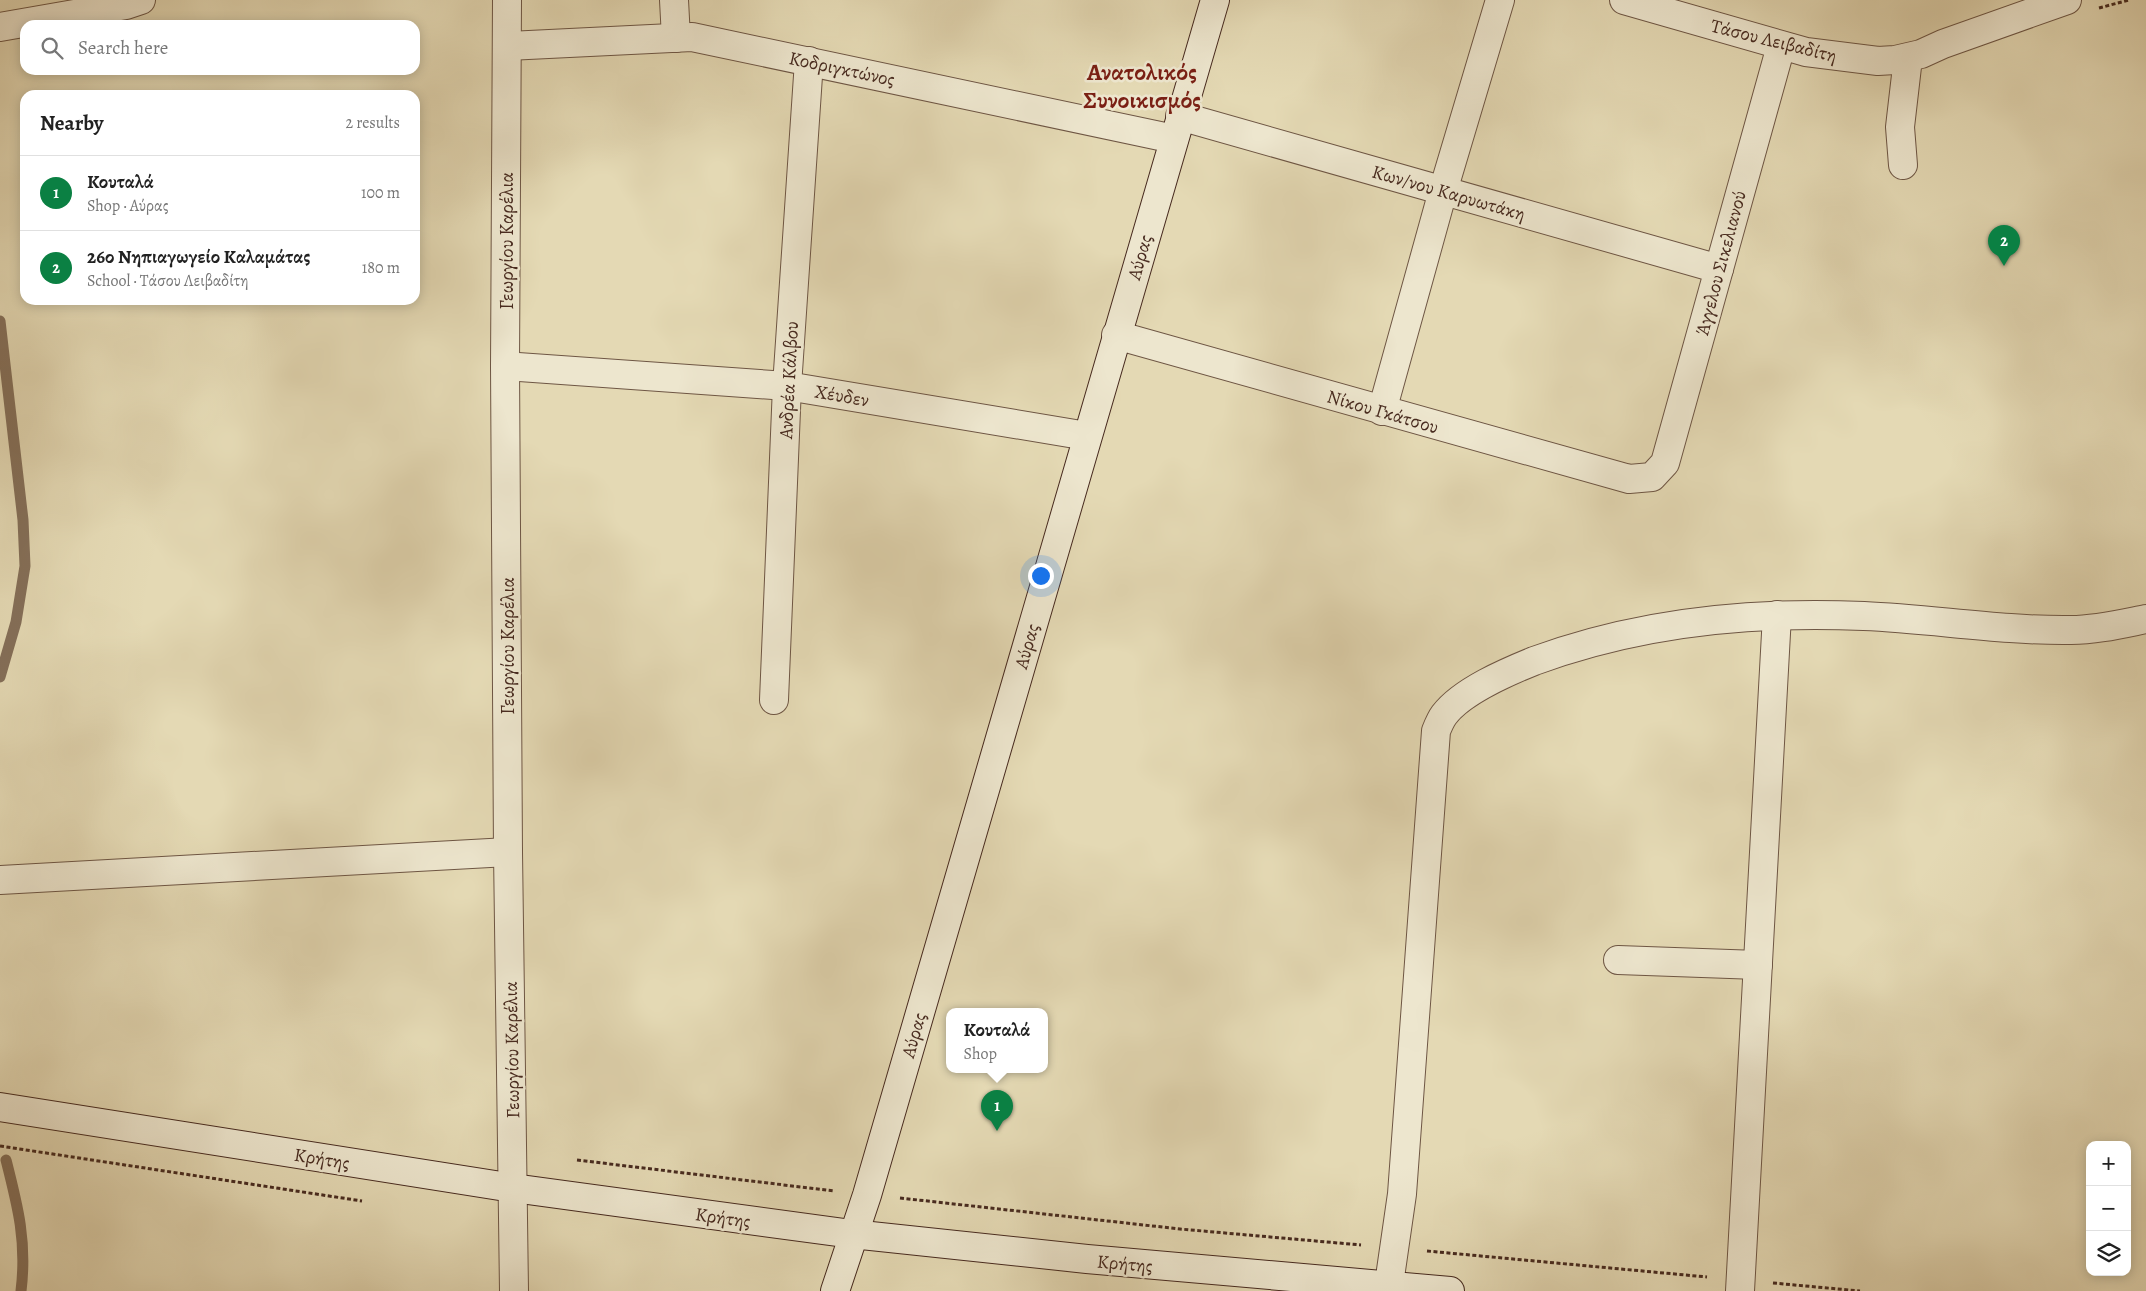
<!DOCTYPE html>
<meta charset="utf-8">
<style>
:root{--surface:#fff;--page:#f6f6f6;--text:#222;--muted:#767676;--line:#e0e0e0;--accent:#0b8043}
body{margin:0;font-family:Alegreya,serif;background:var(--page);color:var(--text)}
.controls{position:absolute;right:15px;bottom:15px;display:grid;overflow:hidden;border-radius:10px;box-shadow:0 2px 12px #0003}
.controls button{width:45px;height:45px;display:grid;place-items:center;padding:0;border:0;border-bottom:1px solid var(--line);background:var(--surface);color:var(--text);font:25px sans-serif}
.you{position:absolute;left:1040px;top:575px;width:18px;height:18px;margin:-12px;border:4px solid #fff;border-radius:50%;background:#1a73e8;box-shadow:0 0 0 8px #1a73e833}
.badge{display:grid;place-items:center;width:32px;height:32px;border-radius:50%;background:var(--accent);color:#fff;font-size:16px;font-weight:700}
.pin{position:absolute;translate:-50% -41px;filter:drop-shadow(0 1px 2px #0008)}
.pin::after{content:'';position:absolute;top:26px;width:18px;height:15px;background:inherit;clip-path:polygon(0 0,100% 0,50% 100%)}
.popup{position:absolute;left:946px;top:1008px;width:102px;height:65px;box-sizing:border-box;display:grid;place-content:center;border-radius:10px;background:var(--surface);filter:drop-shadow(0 1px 4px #0005);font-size:16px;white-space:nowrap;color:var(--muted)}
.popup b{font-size:19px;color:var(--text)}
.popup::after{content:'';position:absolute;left:50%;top:100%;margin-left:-10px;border:10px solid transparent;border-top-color:var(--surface)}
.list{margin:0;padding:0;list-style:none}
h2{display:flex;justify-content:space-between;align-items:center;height:65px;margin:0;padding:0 20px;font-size:21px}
h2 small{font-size:16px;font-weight:400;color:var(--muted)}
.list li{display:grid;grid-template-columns:32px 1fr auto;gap:15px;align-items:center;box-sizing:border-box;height:75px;padding:0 20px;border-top:1px solid var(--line)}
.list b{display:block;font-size:19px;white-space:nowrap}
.list p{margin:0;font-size:16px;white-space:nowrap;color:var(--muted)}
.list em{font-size:16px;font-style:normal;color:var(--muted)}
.icon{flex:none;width:28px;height:28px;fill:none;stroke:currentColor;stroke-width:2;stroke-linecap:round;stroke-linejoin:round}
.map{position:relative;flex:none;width:2146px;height:1291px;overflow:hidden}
.search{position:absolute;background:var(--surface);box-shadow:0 2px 12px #0003;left:20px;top:20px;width:400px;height:55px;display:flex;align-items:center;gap:12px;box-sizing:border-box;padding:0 18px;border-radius:15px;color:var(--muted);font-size:19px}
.panel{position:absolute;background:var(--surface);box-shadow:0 2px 12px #0003;left:20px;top:90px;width:400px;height:215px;border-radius:15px}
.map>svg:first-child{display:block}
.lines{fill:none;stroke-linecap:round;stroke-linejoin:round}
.stream{stroke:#85705a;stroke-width:11}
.street-casing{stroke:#6e5644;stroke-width:30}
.secondary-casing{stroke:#472a1f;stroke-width:30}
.path{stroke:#472a1f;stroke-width:3;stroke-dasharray:4 2.5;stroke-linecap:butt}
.street{stroke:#ede6ce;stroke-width:28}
.secondary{stroke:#ede6ce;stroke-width:28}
.labels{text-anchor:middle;stroke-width:5;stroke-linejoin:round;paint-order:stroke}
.street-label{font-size:19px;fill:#472a1f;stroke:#ede6ce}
.district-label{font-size:24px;font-weight:bold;fill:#7a1f14;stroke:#ede6ce}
</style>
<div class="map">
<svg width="2146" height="1291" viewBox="0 0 2146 1291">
<rect width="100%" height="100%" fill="#e4d9b4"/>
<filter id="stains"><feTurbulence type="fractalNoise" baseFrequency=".004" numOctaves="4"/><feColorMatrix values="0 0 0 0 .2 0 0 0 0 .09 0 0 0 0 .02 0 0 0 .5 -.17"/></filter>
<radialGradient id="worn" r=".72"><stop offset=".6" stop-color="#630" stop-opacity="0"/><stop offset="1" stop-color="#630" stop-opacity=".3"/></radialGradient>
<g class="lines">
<g class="stream">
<polyline points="0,321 23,520 25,566 16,622 0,677"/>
<path d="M6,1160C18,1207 27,1242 21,1291"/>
</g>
<g class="street-casing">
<g id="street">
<polyline points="507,0 505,366 508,852 514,1291"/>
<polyline points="674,0 676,38"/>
<polyline points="1624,0 1806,52 1878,61 1895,60 1921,54 1943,44 2067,0"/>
<polyline points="0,27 126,5 141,0"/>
<polyline points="507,46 692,37 1174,139"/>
<polyline points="1180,116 1719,269"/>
<polyline points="1903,165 1900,127 1908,58"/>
<polyline points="1116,335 1629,479 1652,477 1665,463 1781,46"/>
<polyline points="505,366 787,386 1087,436"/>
<polyline points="1382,411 1443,191 1500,0"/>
<polyline points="774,700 787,386 809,61"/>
<polyline points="0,880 508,852"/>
<polyline points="1618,960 1758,965"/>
<path d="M1388,1291L1402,1194L1436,731C1438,726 1441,719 1444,715C1462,691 1507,672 1534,661C1640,622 1752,611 1864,616C1933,619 2003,631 2071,630C2096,630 2121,624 2146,619"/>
<polyline points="1740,1291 1777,615"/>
</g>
</g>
<g class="secondary-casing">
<g id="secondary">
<polyline points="0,1107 513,1188 852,1234 1087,1259 1450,1291"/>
<polyline points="835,1291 867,1195 1215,0"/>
</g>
</g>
<g class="path">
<polyline points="2099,8 2129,0"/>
<polyline points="0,1146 362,1201"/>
<polyline points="577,1160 834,1191"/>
<polyline points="900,1198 1180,1229 1361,1245"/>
<polyline points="1427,1251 1707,1277"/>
<polyline points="1773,1283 1860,1291"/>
</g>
<use href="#street" class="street"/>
<use href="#secondary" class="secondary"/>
</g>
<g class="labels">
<g class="street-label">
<text transform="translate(1774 40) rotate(14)" y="7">Τάσου Λειβαδίτη</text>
<text transform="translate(842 68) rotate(12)" y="7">Κοδριγκτώνος</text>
<text transform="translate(1449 192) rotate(16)" y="7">Κων/νου Καρυωτάκη</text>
<text transform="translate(506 241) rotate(-90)" y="7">Γεωργίου Καρέλια</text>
<text transform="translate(1139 257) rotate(-74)" y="7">Αύρας</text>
<text transform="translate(1720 263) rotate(-75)" y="7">Άγγελου Σικελιανού</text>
<text transform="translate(788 380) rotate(-87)" y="7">Ανδρέα Κάλβου</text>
<text transform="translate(842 395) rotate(10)" y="7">Χέυδεν</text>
<text transform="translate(1383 411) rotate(16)" y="7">Νίκου Γκάτσου</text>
<text transform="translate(507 646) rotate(-90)" y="7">Γεωργίου Καρέλια</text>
<text transform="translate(1026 646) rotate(-74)" y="7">Αύρας</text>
<text transform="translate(913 1035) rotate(-74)" y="7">Αύρας</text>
<text transform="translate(511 1050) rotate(-91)" y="7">Γεωργίου Καρέλια</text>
<text transform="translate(322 1158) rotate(9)" y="7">Κρήτης</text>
<text transform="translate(723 1217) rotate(8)" y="7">Κρήτης</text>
<text transform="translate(1125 1263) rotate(5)" y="7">Κρήτης</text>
</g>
<g class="district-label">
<text x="1142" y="80">Ανατολικός<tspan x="1142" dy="28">Συνοικισμός</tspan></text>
</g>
</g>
<rect width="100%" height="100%" filter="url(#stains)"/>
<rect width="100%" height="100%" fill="url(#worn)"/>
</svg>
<div class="controls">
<button>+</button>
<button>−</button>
<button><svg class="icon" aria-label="layers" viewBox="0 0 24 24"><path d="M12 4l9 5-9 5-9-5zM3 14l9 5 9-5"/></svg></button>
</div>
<div class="you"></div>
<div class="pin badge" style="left:997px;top:1131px">1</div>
<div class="popup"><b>Κουταλά</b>Shop</div>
<div class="pin badge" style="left:2004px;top:266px">2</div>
<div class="search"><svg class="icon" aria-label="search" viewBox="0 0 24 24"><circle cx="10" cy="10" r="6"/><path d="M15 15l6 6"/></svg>Search here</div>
<section class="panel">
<h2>Nearby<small>2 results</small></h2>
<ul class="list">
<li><span class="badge">1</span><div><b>Κουταλά</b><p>Shop · Αύρας</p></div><em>100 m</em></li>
<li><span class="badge">2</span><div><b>26ο Νηπιαγωγείο Καλαμάτας</b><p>School · Τάσου Λειβαδίτη</p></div><em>180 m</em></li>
</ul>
</section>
</div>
